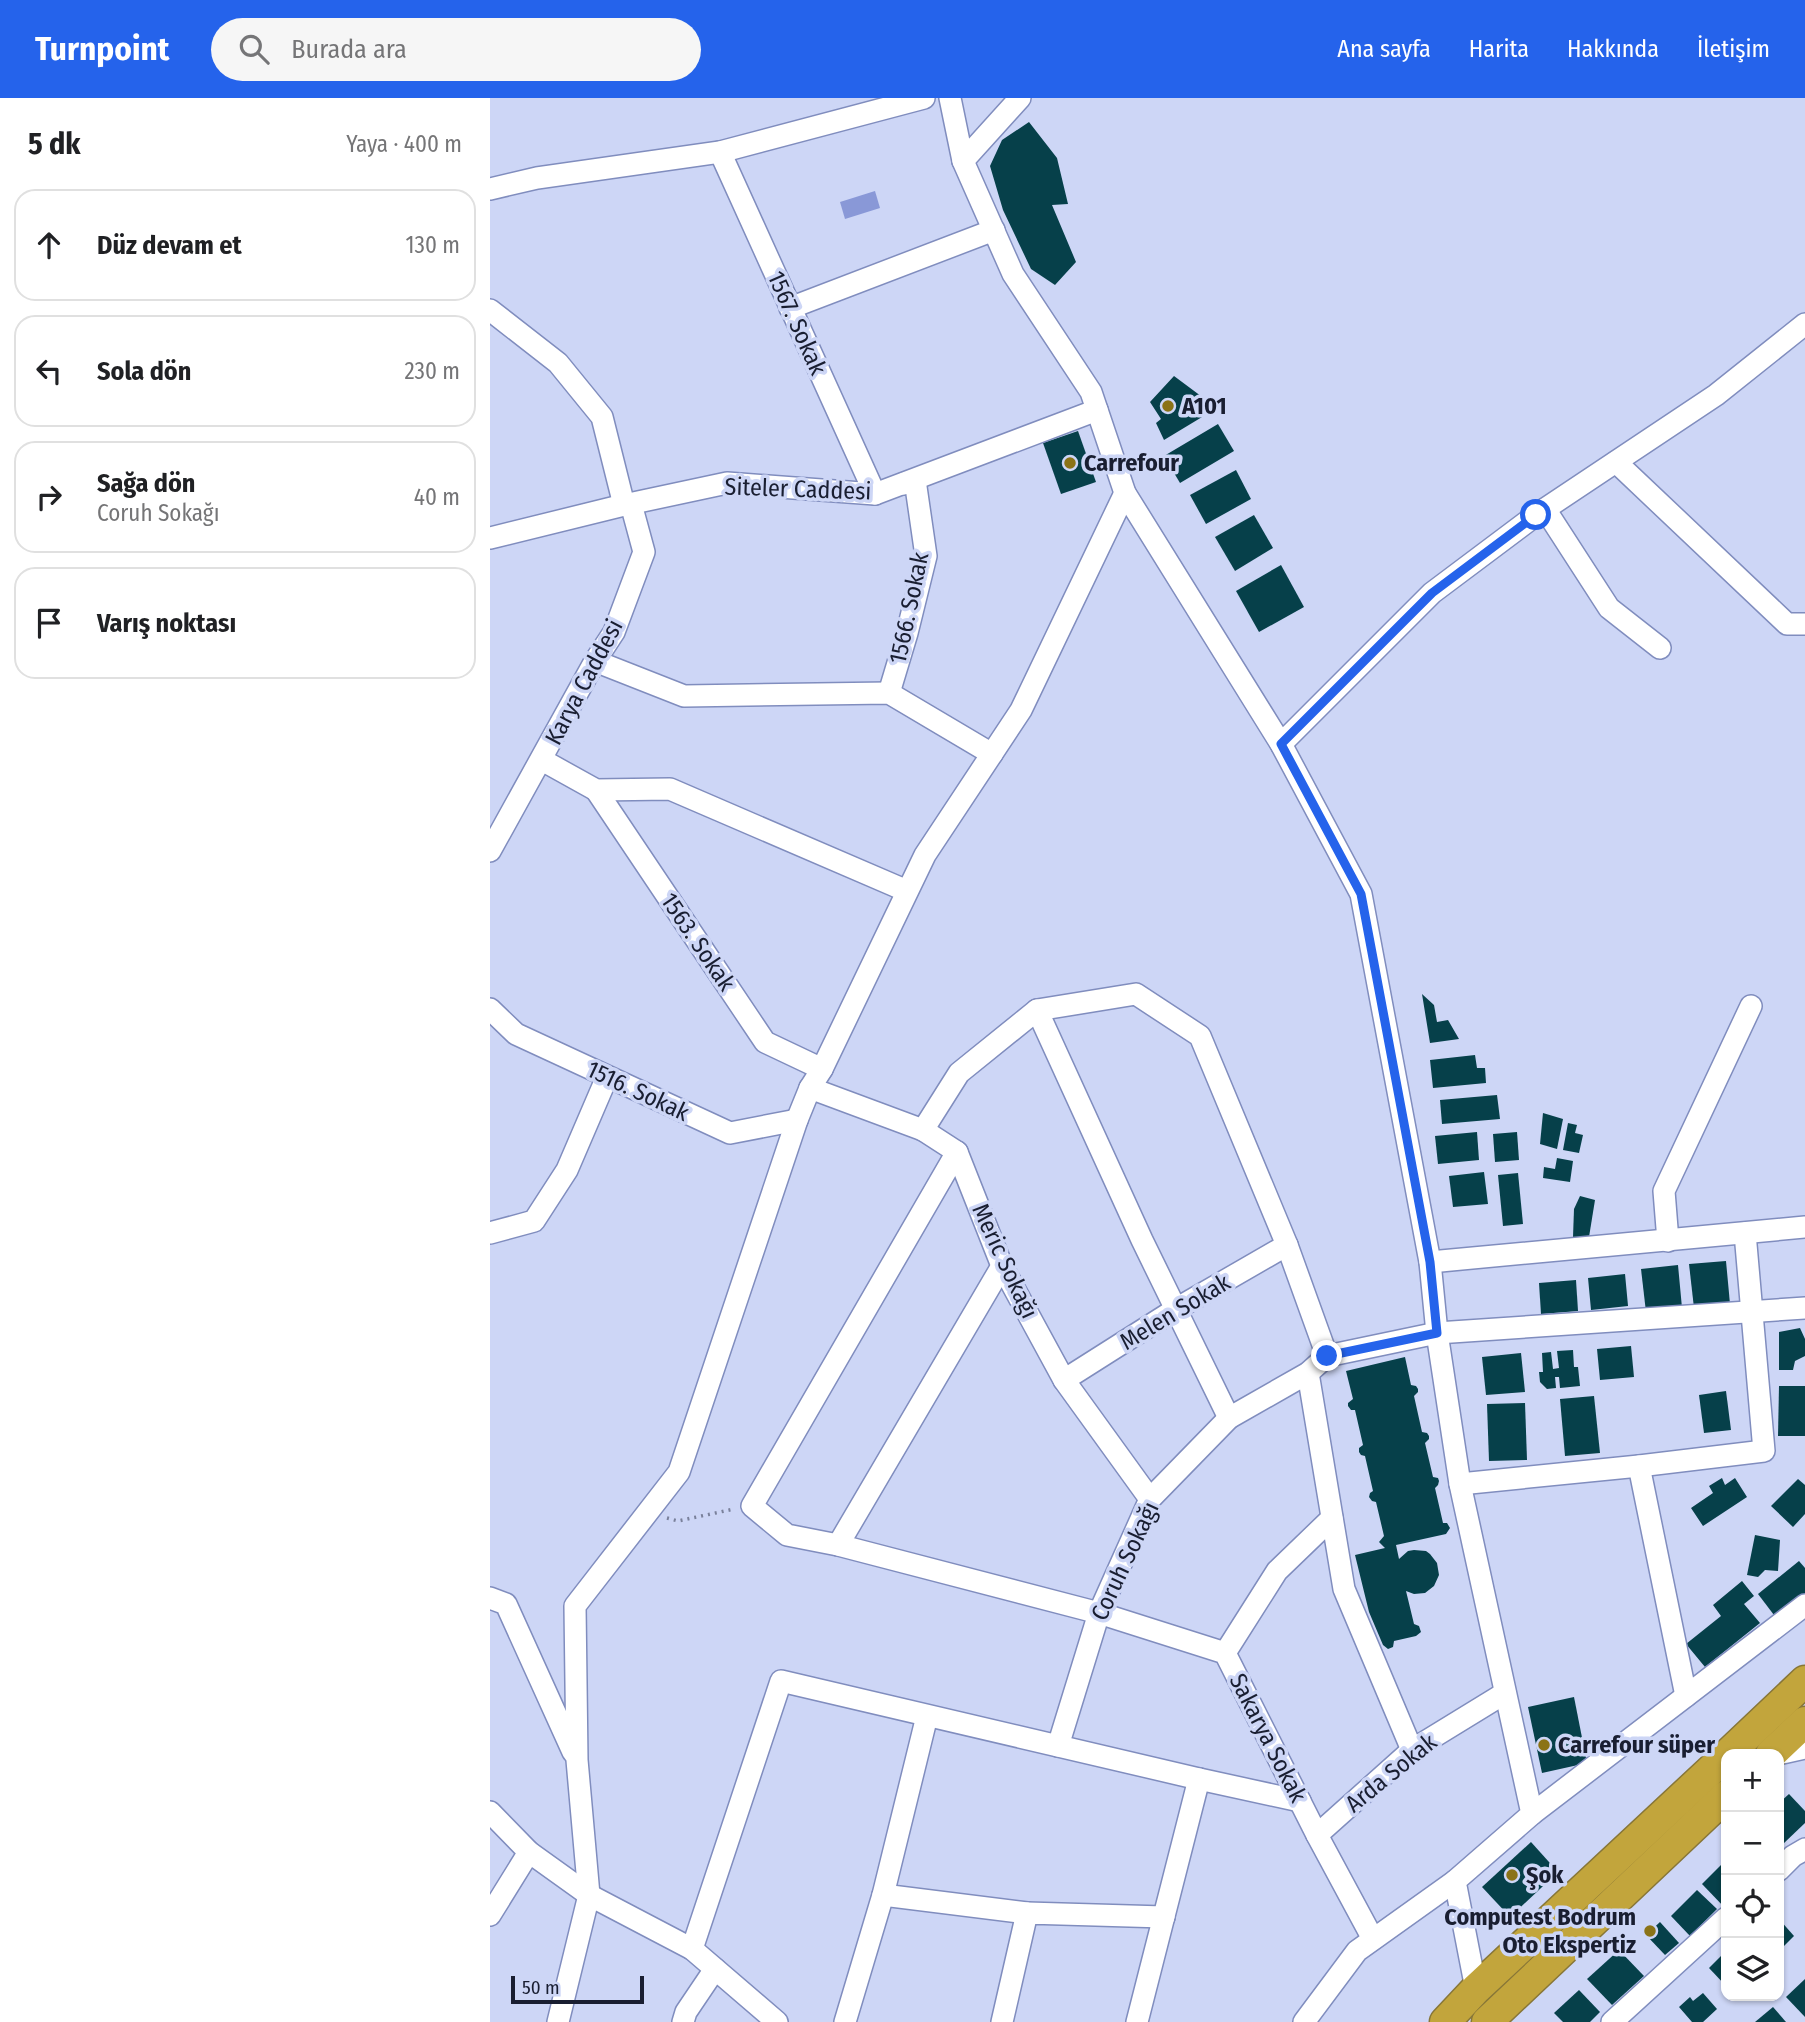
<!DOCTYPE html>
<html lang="tr">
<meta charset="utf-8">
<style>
:root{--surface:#fff;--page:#f6f6f6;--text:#202124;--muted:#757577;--line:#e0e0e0;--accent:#2563eb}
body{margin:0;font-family:"Fira Sans Condensed",sans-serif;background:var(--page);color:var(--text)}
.controls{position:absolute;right:21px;bottom:21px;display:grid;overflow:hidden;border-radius:14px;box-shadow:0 2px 5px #0004}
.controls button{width:63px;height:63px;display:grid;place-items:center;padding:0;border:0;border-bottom:2px solid var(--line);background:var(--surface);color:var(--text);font:35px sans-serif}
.scale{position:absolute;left:21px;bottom:18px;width:133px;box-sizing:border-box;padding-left:7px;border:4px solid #191e31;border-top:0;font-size:19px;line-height:24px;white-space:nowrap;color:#191e31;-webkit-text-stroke:5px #cdd6f6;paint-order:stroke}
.stop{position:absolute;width:21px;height:21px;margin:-16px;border:5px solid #2563eb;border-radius:50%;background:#fff}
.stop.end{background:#2563eb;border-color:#fff;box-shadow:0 2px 7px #0008}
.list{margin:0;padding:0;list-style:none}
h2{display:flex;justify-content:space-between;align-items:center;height:91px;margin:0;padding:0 28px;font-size:30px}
h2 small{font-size:23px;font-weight:400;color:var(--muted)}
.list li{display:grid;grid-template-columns:46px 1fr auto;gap:21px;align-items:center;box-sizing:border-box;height:112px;margin:0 14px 14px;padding:0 14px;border:2px solid var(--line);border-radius:21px}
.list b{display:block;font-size:26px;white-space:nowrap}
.list p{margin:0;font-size:23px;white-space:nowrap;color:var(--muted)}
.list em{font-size:23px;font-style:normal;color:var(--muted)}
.icon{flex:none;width:38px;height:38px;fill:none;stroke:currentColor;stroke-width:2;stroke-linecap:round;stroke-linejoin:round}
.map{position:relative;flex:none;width:1315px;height:1924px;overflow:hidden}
header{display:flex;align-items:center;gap:42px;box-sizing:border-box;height:98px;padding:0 35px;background:var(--accent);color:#fff}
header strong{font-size:33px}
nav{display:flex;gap:38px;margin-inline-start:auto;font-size:24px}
.search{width:490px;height:63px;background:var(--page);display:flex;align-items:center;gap:18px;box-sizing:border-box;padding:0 24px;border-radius:38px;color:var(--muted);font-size:26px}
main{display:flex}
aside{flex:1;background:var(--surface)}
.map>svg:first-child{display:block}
.water{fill:#8998d7}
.building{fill:#06404a}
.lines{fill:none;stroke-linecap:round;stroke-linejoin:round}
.minor-casing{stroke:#808dbe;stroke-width:24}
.highway-casing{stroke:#877638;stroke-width:33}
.path{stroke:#7a819b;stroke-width:3.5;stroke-dasharray:2 5;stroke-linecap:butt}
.minor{stroke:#fff;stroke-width:21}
.highway{stroke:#c2a53c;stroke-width:30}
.route{stroke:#2563eb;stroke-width:9}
.poi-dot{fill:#8b7317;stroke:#cdd6f6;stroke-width:2.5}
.labels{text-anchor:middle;stroke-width:7;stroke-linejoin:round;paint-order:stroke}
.street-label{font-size:24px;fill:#191e31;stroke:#cdd6f6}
.poi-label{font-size:24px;font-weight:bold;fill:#191e31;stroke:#cdd6f6;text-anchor:start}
</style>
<header>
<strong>Turnpoint</strong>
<div class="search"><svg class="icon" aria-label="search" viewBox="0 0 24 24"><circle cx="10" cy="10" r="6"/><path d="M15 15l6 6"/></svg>Burada ara</div>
<nav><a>Ana sayfa</a><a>Harita</a><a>Hakkında</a><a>İletişim</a></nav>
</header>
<main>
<aside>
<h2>5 dk<small>Yaya · 400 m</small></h2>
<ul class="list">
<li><svg class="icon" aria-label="ahead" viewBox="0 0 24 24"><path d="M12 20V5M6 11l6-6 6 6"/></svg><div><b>Düz devam et</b></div><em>130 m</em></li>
<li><svg class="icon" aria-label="left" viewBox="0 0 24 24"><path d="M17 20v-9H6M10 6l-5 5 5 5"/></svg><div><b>Sola dön</b></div><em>230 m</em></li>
<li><svg class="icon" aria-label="right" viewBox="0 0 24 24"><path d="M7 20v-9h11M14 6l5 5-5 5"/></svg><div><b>Sağa dön</b><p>Coruh Sokağı</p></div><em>40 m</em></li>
<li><svg class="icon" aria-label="arrive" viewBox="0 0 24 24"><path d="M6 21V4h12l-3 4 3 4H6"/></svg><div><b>Varış noktası</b></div></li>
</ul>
</aside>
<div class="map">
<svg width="1315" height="1924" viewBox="0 0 1315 1924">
<rect width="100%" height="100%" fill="#cdd6f6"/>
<polygon class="water" points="385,93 390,110 355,121 350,104"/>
<g class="building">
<polygon points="539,24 567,60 578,106 562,107 586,164 565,187 541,171 513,112 500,68 512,42"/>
<polygon points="684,278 727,310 674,342 666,325 671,321 660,304"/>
<polygon points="728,326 744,353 690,385 674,358"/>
<polygon points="588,333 606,384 571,396 553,345"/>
<polygon points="746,372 761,401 716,426 700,397"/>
<polygon points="764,417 783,450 745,473 725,439"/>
<polygon points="791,467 814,509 769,534 746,493"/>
<polygon points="932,896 944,907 947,924 958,922 969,941 940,945"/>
<polygon points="985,957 987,970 995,970 996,985 943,990 940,962"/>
<polygon points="1007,997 1010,1021 952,1026 950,1002"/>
<polygon points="1053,1015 1073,1021 1067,1051 1050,1046"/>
<polygon points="1078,1025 1087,1027 1085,1035 1093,1037 1089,1055 1073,1052"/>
<polygon points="987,1034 989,1062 948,1066 945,1038"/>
<polygon points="1027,1034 1029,1062 1005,1064 1003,1036"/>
<polygon points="1067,1060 1083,1063 1080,1084 1053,1080 1054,1069 1065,1071"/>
<polygon points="994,1074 998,1106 963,1109 959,1078"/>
<polygon points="1028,1075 1033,1126 1013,1128 1008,1077"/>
<polygon points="1090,1098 1105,1102 1099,1139 1083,1139 1084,1111"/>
<polygon points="1236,1163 1240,1206 1204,1210 1199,1166"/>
<polygon points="1188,1167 1192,1210 1156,1214 1151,1171"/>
<polygon points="1135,1176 1138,1208 1101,1212 1098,1180"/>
<polygon points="1086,1182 1088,1213 1051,1216 1049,1185"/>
<polygon points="1310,1230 1315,1241 1315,1258 1305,1263 1303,1272 1289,1272 1289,1234"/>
<polygon points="1141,1248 1144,1279 1110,1282 1107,1251"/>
<polygon points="1083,1252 1084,1269 1088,1269 1090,1288 1070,1290 1069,1279 1065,1279 1066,1290 1057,1291 1050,1284 1049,1274 1053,1274 1052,1255 1061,1254 1063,1271 1069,1270 1067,1253"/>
<polygon points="1031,1255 1035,1294 996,1297 992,1259"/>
<polygon points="915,1259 921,1287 926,1288 928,1291 928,1294 924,1298 932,1334 937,1335 939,1338 939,1341 935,1345 943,1379 948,1380 949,1383 948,1387 945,1390 953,1425 957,1425 960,1430 956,1436 906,1447 909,1461 918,1453 924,1452 936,1453 940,1456 947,1465 949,1477 944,1488 935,1495 924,1496 916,1493 924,1526 929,1528 931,1534 926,1538 904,1543 903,1549 898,1551 893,1547 879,1514 865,1457 895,1450 889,1444 894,1438 886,1404 882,1403 879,1399 880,1395 883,1393 875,1358 871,1357 869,1354 869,1350 873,1347 865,1312 861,1312 858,1308 858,1305 863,1301 856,1273"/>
<polygon points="1289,1288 1315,1288 1315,1338 1288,1338"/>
<polygon points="1236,1293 1241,1332 1214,1335 1209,1297"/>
<polygon points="1104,1298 1110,1355 1075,1358 1070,1301"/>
<polygon points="1035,1305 1037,1362 999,1363 997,1306"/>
<polygon points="1232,1380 1235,1387 1245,1380 1257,1399 1213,1428 1201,1410 1223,1395 1219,1388"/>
<polygon points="1308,1381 1315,1387 1315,1416 1303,1429 1281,1408"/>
<polygon points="1265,1437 1290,1442 1288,1473 1275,1472 1268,1479 1257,1477"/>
<polygon points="1309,1463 1315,1470 1315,1498 1287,1521 1268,1496"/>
<polygon points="1252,1483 1264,1498 1254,1506 1270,1525 1215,1569 1196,1546 1231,1518 1223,1507"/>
<polygon points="1084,1599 1097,1665 1052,1675 1038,1609"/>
<polygon points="1299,1696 1315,1713 1315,1725 1293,1746 1289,1742 1289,1705"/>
<polygon points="1041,1744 1068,1774 1020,1819 992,1789"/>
<polygon points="1236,1762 1236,1811 1212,1786"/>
<polygon points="1207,1792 1227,1811 1200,1838 1181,1818"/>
<polygon points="1289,1821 1304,1838 1289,1853"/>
<polygon points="1170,1824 1189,1845 1175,1857 1156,1837"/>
<polygon points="1129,1852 1154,1878 1122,1907 1097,1881"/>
<polygon points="1236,1853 1236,1888 1219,1870"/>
<polygon points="1315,1881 1315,1919 1296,1899"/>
<polygon points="1089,1892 1110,1914 1100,1924 1073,1924 1064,1915"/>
<polygon points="1213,1895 1227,1911 1213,1924 1202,1924 1189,1909 1200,1899 1203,1903"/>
<polygon points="1283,1909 1296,1924 1265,1924"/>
</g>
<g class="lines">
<g class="minor-casing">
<g id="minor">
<polyline points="460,0 473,63 523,176 601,294 635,395 791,646 871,796 940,1164 947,1235 970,1386 1042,1716 965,1783 986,1891"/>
<polyline points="230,54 385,396"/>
<polyline points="473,63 530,0"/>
<polyline points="0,91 47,80 230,54 434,0"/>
<polyline points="300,210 504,132"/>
<polyline points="0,212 68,265 112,319 134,407"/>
<polyline points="1126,364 1297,526 1315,526"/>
<polyline points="1055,411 1119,510 1170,550"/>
<polyline points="0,440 134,407 237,385 385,396 607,312"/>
<polyline points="105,563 194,598 399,595 502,656"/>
<polyline points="399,595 417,535 436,458 425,382 413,386"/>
<polyline points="791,646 942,495 1046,417 1226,297 1315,226"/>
<polyline points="52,662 106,692 180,691 417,793"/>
<polyline points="106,692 275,944 332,971"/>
<polyline points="0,753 105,563 124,534 154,454 141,406"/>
<polyline points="0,911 26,936 240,1035 307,1022"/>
<polyline points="547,912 652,1142 739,1320"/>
<polyline points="320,990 433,1032 467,1054 512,1168 574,1282 660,1401"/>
<polyline points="433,1032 469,975 547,912 646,896 710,938 797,1147 837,1258"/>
<polyline points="467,1054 262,1408 297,1437 348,1447 609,1515 735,1555 827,1737 883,1841"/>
<polyline points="0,1135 44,1123 77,1072 117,979"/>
<polyline points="1178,1143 1174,1093 1261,908"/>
<polyline points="940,1164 1315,1129"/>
<polyline points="818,1275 854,1491 922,1652"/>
<polyline points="574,1282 686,1211 797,1147"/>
<polyline points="1149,1368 1196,1598"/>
<polyline points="970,1386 1149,1368 1274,1353 1255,1135"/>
<polyline points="348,1447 512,1168"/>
<polyline points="0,1500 16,1506 83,1654"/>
<polyline points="735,1555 787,1473 842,1420"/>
<polyline points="437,1618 393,1797 537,1815"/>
<polyline points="568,1648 609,1515 660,1401 739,1320 818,1275 837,1258 947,1235 1315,1210"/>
<polyline points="1288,1656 1315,1650"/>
<polyline points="0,1714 39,1754 99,1797 202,1851 287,1924"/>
<polyline points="1042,1716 1315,1507"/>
<polyline points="827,1737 922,1652 1015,1595"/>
<polyline points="1289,1772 1303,1758 1315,1751"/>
<polyline points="0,1817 39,1754"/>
<polyline points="202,1851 291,1583 709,1681 810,1703"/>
<polyline points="68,1924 99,1797 87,1662 85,1508 189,1374 307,1022 320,990 332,971 435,757 531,612 635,395"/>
<polyline points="193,1924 196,1914 225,1871"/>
<polyline points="355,1924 393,1797"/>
<polyline points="512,1924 537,1815 674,1819"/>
<polyline points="647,1924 709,1681"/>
<polyline points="814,1924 867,1853 965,1783"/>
<polyline points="1122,1924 1236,1820"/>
</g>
</g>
<g class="highway-casing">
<g id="highway">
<polyline points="1238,1656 1315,1583"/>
<polyline points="1281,1656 1315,1624"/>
<polyline points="955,1924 986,1891 1236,1658"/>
<polyline points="997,1924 1236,1698"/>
</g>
</g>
<polyline class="path" points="177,1420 188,1423 244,1411"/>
<use href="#minor" class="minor"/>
<use href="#highway" class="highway"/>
</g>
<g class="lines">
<polyline class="route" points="837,1258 947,1235 940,1164 871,796 791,646 942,495 1046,417"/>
</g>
<g class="poi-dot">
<circle cx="678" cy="308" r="7"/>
<circle cx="580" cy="365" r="7"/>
<circle cx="1054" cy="1647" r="7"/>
<circle cx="1022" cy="1777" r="7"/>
<circle cx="1160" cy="1833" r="7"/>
</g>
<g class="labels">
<g class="street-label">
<text transform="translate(307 225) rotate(66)" y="8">1567. Sokak</text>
<text transform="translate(308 391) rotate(2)" y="8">Siteler Caddesi</text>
<text transform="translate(419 510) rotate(-78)" y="8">1566. Sokak</text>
<text transform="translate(94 584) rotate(-62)" y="8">Karya Caddesi</text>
<text transform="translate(208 844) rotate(56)" y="8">1563. Sokak</text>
<text transform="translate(148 993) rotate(25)" y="8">1516. Sokak</text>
<text transform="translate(515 1163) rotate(65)" y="8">Meric Sokağı</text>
<text transform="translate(685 1214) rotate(-31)" y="8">Melen Sokak</text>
<text transform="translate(635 1463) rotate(-65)" y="8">Coruh Sokağı</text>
<text transform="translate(778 1640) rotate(63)" y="8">Sakarya Sokak</text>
<text transform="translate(901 1675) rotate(-39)" y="8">Arda Sokak</text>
</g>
<g class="poi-label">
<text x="692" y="316">A101</text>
<text x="594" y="373">Carrefour</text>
<text x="1068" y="1655">Carrefour süper</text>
<text x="1036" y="1785">Şok</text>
<text x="1146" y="1827" text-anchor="end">Computest Bodrum<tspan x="1146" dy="28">Oto Ekspertiz</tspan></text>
</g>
</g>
</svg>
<div class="controls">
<button>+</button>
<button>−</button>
<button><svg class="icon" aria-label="locate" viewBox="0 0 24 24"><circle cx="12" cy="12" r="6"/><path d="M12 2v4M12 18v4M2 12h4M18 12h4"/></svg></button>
<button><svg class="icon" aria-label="layers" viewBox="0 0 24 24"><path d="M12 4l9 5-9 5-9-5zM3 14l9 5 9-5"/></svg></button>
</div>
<div class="scale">50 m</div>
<div class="stop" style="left:1046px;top:417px"></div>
<div class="stop end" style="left:837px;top:1258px"></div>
</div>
</main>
